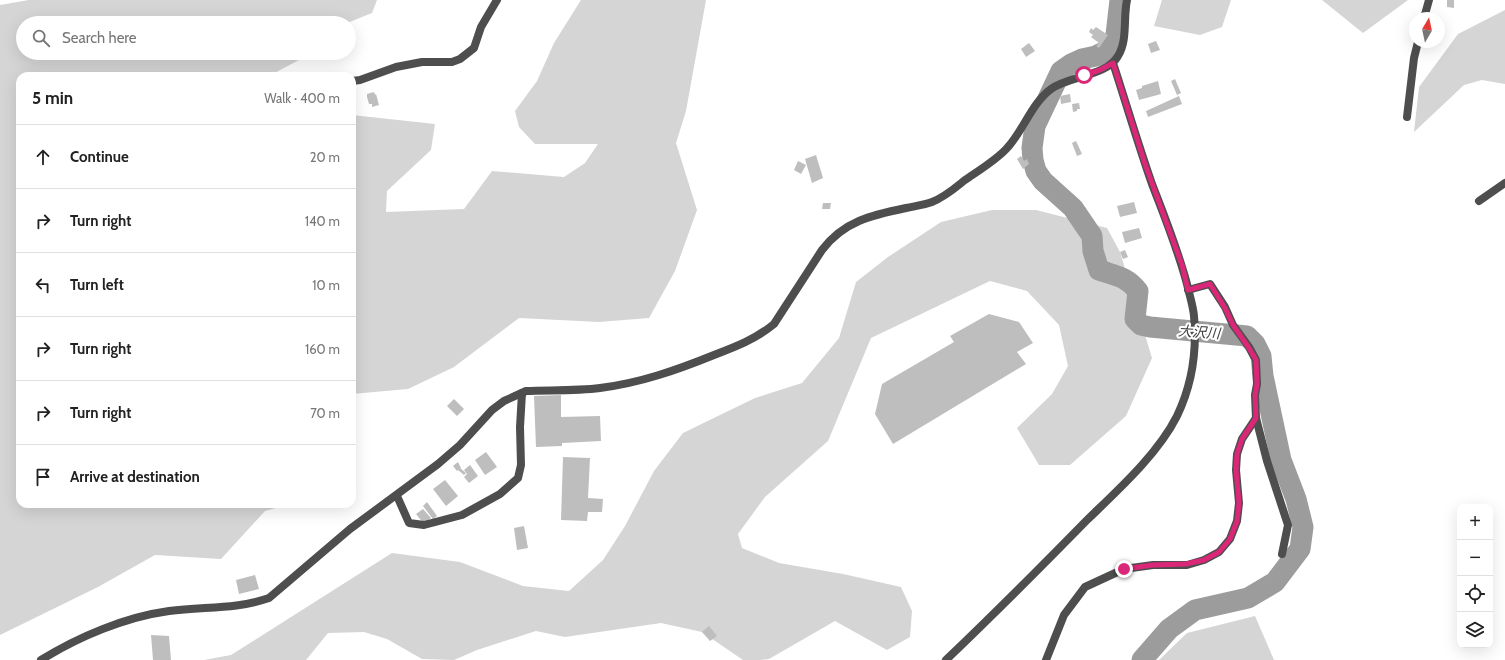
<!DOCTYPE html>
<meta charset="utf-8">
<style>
:root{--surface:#fff;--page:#f2f2f2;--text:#222;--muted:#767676;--line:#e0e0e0}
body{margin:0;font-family:Cabin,"Noto Sans JP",sans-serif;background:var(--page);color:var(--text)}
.controls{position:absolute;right:12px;bottom:12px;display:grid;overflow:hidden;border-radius:8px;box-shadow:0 4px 16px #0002}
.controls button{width:36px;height:36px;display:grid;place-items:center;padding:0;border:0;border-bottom:1px solid var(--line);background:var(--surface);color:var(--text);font:20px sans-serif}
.compass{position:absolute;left:1409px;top:12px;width:36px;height:36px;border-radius:50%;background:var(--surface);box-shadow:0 4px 16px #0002;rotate:9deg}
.stop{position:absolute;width:12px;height:12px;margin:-9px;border:3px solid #db2777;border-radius:50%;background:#fff}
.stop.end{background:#db2777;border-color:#fff;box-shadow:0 1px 4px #0008}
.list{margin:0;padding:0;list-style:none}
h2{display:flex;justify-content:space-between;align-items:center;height:52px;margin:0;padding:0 16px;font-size:17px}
h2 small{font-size:13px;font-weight:400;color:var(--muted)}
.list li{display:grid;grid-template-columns:26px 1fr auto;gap:12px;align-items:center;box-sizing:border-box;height:64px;padding:0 16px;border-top:1px solid var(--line)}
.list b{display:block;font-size:15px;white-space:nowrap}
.list em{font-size:13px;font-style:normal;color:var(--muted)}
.icon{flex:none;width:22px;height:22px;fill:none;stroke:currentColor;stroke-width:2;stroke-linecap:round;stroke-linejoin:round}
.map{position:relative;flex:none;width:1505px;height:660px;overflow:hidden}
.search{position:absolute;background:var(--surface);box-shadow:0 4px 16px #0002;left:16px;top:16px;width:340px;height:44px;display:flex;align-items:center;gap:10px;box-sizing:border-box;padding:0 14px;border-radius:22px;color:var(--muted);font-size:15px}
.panel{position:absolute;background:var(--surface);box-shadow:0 4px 16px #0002;left:16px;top:72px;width:340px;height:436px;border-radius:12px}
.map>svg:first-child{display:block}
.green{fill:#d5d5d5}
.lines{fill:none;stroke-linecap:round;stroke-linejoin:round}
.river{stroke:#9c9c9c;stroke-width:21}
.building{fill:#bebebe}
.minor{stroke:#4e4e4e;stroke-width:8}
.tertiary{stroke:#4e4e4e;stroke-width:8}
.route{stroke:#db2777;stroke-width:5}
.labels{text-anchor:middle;stroke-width:4;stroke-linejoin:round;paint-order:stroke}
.water-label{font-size:14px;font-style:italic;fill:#3d3d3d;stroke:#fff}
</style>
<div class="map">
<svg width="1505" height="660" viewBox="0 0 1505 660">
<rect width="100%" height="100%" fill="#fff"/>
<g class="green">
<polygon points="29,0 377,0 372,13 347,23 23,23 23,53 312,53 269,76 20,76 20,504 290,504 265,511 221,559 155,555 98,587 0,635 0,5"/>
<polygon points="581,0 706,0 686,111 676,143 697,210 675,271 649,318 599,322 519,318 454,367 408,389 352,394 352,115 435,124 431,150 387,191 386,212 464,209 492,171 564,177 585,163 598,144 535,144 519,127 515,111 537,81 554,43"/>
<polygon points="1162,0 1231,0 1222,27 1200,35 1154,26"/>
<polygon points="1322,0 1408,0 1363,33"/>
<polygon points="1505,10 1505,84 1482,80 1464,85 1414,132 1419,87 1458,34"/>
<polygon points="992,210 1036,210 1107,228 1120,252 1152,358 1126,416 1070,465 1039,465 1017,428 1052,394 1068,366 1059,325 1027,291 990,281 871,338 828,441 765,497 738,534 742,548 779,563 843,574 901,587 912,611 910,637 887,650 835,621 769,659 760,660 743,660 702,632 661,623 565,637 536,631 477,650 454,660 422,659 387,639 364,632 328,633 306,660 204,660 231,655 392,553 460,562 523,586 569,591 603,560 625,526 654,471 683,433 755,398 802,383 839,338 856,282 888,257 941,222"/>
<polygon points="1255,616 1274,660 1159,660 1187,633"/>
</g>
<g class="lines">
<path class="river" d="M1120,0L1116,35L1110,49L1096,56L1082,59L1071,64L1061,71L1035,126L1032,148L1033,160L1036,171L1043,181L1073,208L1092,236L1093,251L1099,270C1116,276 1126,276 1138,291L1135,319L1141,325L1150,327L1247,336L1255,344L1261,356L1263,376L1281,460L1296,499L1303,527L1300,549L1275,582L1248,598L1195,610L1169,629L1142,660"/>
</g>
<g class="building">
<polygon points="1447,0 1454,0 1454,8 1447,7"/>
<polygon points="1096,27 1108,35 1099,48 1096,46 1099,43 1091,37 1093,35 1089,32 1091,28 1093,30"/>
<polygon points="1156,41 1160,50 1151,53 1148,44"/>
<polygon points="1029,43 1035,51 1026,57 1021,49"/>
<polygon points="1175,79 1181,93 1177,95 1171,81"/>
<polygon points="1158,81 1161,94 1139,100 1136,90 1142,88 1142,86"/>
<polygon points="374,92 375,95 376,94 379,105 372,107 372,104 369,104 367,97 367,94"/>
<polygon points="1070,94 1071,102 1061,104 1060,96"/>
<polygon points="1179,96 1182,104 1148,117 1146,111"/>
<polygon points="1079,103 1080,109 1077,109 1077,111 1073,112 1072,104"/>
<polygon points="1076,141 1082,154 1077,156 1072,143"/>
<polygon points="816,155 823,178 812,183 805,159"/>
<polygon points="1021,156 1024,161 1027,159 1029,164 1023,169 1017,159"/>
<polygon points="798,161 806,165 801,174 794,170"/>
<polygon points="1134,202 1137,213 1120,217 1117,206"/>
<polygon points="823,203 831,203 830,209 822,209"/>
<polygon points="1139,228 1142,238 1125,243 1122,232"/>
<polygon points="1125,250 1128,257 1123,259 1120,252"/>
<polygon points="989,314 1019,322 1033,343 1017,352 1026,364 893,444 875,414 882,384 954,342 950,336"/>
<polygon points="561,395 561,417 600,416 601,441 562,443 562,446 536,447 534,396"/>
<polygon points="454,399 464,409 457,416 447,406"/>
<polygon points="486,452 497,467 485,475 475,460"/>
<polygon points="563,457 590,458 588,498 603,499 602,512 588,512 587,521 561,520"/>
<polygon points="458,462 461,468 460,468 466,473 464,475 458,470 457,471 453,466"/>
<polygon points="470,465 478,476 469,483 464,477 467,474 464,470"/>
<polygon points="445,480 458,496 446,506 433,489"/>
<polygon points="427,502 437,516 433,519 423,506"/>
<polygon points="423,509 431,518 424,524 416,514"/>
<polygon points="524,526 528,548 517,550 514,528"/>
<polygon points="255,575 259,589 239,594 236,580"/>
<polygon points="709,626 717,636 710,641 702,632"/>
<polygon points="151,635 169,636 171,660 153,660"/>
</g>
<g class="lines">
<g class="minor">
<polyline points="1424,18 1429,0"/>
<polyline points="352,81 360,80 396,67 422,62 452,62 460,59 474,48 481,27 497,0"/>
<polyline points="1407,117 1414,58 1418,42"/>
<polyline points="1479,201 1505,183"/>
<polyline points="1188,290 1210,284 1225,307 1233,325 1249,347 1256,360 1257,384 1255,395 1256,418 1267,461 1288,525 1282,554"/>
<polyline points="397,496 409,523 424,525 462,515 500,494 518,478 521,465 520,427 522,393"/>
<polyline points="1046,660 1064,615 1085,587 1124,569 1153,565 1187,565 1204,560 1219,552 1230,539 1237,521 1239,503 1236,470 1237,454 1242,439 1256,418"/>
</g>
<g class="tertiary">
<path d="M41,660C78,637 125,617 169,611C204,606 234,610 269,598L350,529L438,464L460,445L492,410L504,401L526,391C550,390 576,391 600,388C640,383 677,370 714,355C735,347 756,339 774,324L822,250C844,221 872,215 906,208C915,206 924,205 932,202C945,197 955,188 965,180C978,171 998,159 1008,147C1024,129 1032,103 1051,89C1069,76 1107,76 1118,56C1128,40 1123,18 1127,0"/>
<path d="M946,660C994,614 1041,567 1087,520C1118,490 1158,454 1177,416C1192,385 1197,350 1194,316C1193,306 1190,297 1188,288C1179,252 1165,218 1152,184C1138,144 1126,103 1113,63"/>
</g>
</g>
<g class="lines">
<polyline class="route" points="1084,75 1100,70 1113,63 1145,164 1182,265 1188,290 1210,284 1225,308 1233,325 1249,348 1256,360 1257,384 1255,395 1256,418 1242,439 1237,454 1236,470 1239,503 1237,521 1230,539 1219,552 1204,560 1186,564 1153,565 1124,569"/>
</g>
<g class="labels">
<g class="water-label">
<text transform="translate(1199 332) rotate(4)" y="5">大沢川</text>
</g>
</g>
</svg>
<div class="controls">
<button>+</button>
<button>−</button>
<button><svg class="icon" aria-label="locate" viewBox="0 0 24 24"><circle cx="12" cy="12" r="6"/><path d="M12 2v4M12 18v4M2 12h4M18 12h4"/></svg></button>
<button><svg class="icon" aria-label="layers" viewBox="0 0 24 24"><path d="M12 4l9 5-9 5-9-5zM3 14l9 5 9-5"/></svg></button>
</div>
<svg class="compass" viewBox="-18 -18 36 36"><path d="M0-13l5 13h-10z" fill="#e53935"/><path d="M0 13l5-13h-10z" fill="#767676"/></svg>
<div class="stop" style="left:1084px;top:75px"></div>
<div class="stop end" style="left:1124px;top:569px"></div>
<div class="search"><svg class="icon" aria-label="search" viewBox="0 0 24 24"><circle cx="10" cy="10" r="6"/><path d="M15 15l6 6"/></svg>Search here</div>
<section class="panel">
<h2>5 min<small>Walk · 400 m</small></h2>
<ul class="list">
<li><svg class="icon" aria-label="ahead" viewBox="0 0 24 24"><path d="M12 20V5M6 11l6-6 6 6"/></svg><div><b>Continue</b></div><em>20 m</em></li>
<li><svg class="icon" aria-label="right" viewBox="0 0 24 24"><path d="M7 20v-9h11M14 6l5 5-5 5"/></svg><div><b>Turn right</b></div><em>140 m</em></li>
<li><svg class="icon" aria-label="left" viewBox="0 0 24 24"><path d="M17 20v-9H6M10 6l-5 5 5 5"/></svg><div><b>Turn left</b></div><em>10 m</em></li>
<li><svg class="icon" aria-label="right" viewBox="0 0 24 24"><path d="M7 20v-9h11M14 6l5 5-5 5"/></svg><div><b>Turn right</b></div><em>160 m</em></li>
<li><svg class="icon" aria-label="right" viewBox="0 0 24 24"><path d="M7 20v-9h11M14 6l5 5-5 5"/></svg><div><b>Turn right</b></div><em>70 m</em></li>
<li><svg class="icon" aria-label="arrive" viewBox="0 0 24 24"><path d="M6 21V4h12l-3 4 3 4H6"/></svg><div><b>Arrive at destination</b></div></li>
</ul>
</section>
</div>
